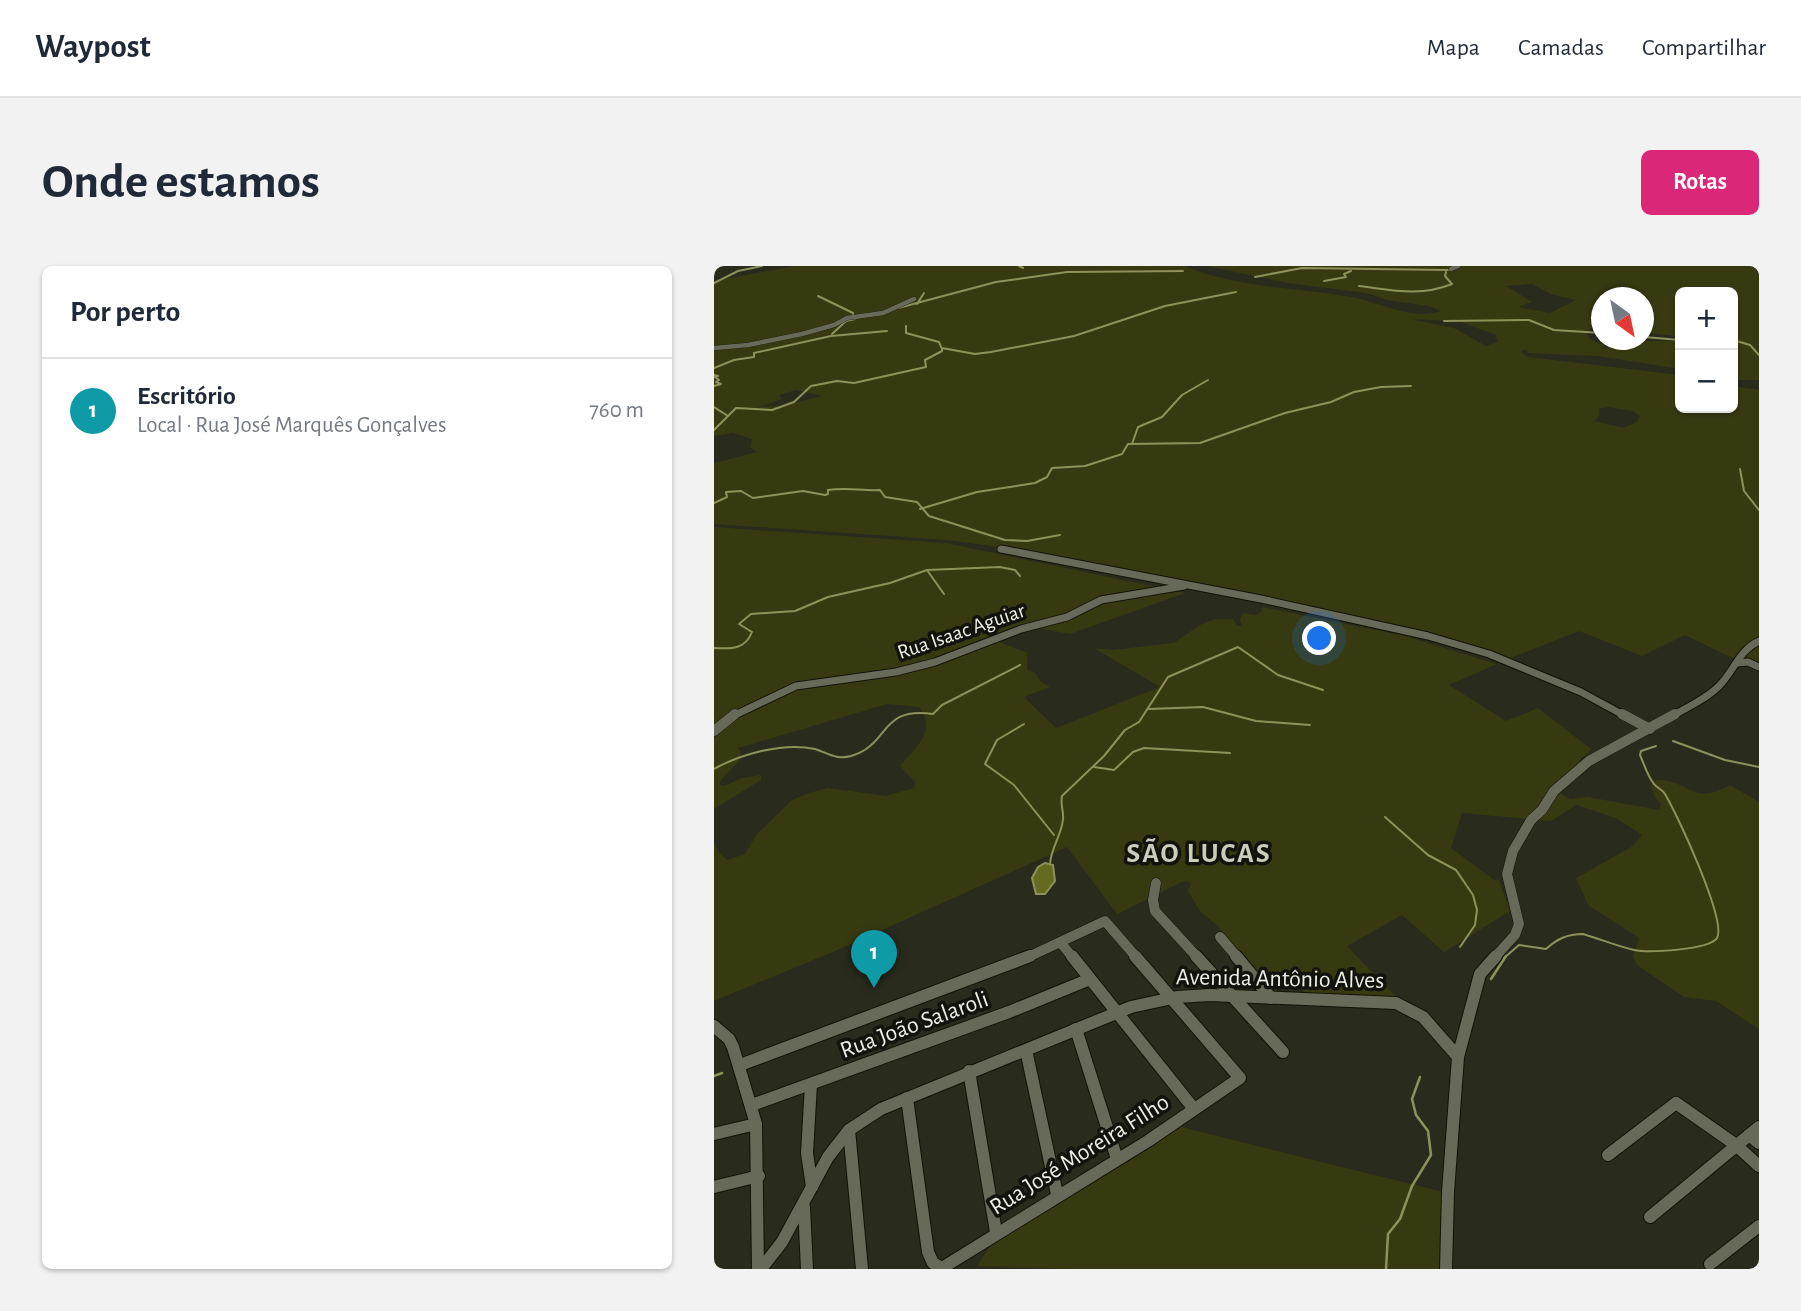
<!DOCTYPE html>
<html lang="pt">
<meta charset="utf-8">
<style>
:root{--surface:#fff;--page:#f2f2f3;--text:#1f2937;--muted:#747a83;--line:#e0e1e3;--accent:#db2777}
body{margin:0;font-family:"Alegreya Sans",sans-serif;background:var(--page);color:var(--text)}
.controls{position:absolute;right:21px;top:21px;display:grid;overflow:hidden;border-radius:10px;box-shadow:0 2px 5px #0004}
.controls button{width:63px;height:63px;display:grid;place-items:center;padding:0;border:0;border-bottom:2px solid var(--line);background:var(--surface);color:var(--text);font:35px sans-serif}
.compass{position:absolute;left:877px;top:21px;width:63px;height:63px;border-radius:50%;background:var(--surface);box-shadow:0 2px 5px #0004;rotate:147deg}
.you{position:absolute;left:606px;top:373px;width:24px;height:24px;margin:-18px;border:5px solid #fff;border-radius:50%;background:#1a73e8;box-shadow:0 0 0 10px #1a73e833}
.badge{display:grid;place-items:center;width:46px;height:46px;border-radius:50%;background:var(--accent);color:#fff;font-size:23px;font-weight:700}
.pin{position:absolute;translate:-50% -58px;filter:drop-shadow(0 2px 4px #0008)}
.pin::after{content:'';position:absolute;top:37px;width:24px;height:21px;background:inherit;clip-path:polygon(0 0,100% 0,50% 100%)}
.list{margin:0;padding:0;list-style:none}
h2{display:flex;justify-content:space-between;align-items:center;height:91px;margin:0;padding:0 28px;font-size:30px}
h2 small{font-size:23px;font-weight:400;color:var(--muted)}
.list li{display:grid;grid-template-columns:46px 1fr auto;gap:21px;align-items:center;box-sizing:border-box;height:105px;padding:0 28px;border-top:2px solid var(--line)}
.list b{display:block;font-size:26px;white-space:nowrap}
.list p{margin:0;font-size:23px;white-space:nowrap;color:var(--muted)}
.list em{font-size:23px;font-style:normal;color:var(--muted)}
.map{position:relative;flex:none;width:1045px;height:1003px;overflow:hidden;border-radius:10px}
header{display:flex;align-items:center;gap:42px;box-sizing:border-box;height:98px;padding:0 35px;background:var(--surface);border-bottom:2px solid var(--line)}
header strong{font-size:33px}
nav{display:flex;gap:38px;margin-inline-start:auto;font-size:24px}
.intro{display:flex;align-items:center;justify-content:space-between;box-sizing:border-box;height:168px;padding:0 42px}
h1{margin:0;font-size:49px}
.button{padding:18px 32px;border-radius:10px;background:var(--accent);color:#fff;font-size:24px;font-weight:700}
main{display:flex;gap:42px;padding:0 42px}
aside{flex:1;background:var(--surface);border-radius:10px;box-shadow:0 2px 5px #0004}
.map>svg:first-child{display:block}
.green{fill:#373a11;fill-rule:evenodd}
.water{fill:#646a1f;stroke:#8d925a;stroke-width:2}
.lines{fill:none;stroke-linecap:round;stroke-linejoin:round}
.stream-far1{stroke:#8d925a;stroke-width:2}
.stream{stroke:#8d925a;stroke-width:2.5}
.minor-far3-casing{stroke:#121307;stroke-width:5}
.minor-far2-casing{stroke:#121307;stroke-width:9}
.minor-far1-casing{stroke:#121307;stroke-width:11}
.minor-casing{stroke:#121307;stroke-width:14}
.minor-far3{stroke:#676959;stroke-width:4.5}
.minor-far2{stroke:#676959;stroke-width:7}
.minor-far1{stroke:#676959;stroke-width:10}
.minor{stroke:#676959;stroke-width:12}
.labels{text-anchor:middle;stroke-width:7;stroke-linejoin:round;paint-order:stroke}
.street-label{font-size:21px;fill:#edeee5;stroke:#12130d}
.near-street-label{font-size:24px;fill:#edeee5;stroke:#12130d}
.district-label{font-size:28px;font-weight:bold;letter-spacing:2px;fill:#cacdbb;stroke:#12130d}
</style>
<header>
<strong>Waypost</strong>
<nav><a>Mapa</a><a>Camadas</a><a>Compartilhar</a></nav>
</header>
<div class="intro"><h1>Onde estamos</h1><a class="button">Rotas</a></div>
<main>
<aside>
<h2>Por perto<small></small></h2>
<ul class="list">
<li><span class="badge" style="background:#0f9aa8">1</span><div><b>Escritório</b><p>Local · Rua José Marquês Gonçalves</p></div><em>760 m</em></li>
</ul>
</aside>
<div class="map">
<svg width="1045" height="1003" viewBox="0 0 1045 1003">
<rect width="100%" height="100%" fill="#292b1d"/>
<g class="green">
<path d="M81,0H471C519,21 585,22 637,31C665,36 698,55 727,45L715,40L673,34L653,27L573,17L493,0H1045V114H1019V26H966V71L930,66V32H888L887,61L881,60L874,64L873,69L877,74L891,79L888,83L916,75H966V103L884,90L814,87L811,83L807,86L814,91L966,109V142H1019V120L1045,124V405L971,369L928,390L865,365L794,393L767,382L291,282L234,274L0,258V197L43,186L36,181L38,173L19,167L0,170V15ZM818,18L837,28L862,34L836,47L804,41L818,36L792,20ZM704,53L747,56L782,69L784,76L772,80L740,62L700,54ZM82,124L108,130L67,140L44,141L68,133L65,129ZM894,141L919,145L926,150L923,156L909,162L880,155L885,150V143Z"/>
<path d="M0,261L232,277L471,327L356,368L322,362L306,364L283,375L313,387V404L321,407L327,416L336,421L310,431L342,462L446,421L380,382L398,384L460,377L486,359L501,353H519L523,360H528L526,353L529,347L543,349L548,345V341L691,370L783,398L735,419L792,455L824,442L877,483L849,512L847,528L856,533L874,531L945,544L947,538L940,530L937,520L942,514C977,514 978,541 1016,519L1045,536V763L1002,735L970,731L923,699L919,691L925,672L874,639L862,612L919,580L928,569L902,552L862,539L837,555L748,547L737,582L780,614H785L796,645L730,686L688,649L633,680L685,734L594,729L576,714L567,717L561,713L552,715L504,660L486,645L474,625L477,618L474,615L468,616L403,648L353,581L128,682L0,735V577L4,585L13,594L31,588L43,568L78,534L95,527L114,522L172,530L200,522L201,516L186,500C201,482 224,465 205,441L173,438L24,482L27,486L24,496L6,515V519L10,520L28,512L47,509V514L0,543Z"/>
<polygon points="464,860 729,926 728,1003 357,1003 263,1000 277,979"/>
</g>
<polygon class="water" points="331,597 339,599 341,615 331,628 322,628 318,612 324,601"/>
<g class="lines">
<g class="stream-far1">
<polyline points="305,0 309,2"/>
<polyline points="541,11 588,2 734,4"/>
<polyline points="610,15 632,11 630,8 637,5"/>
<polyline points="0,17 24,5 48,0"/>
<path d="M645,20C678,24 706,31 738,18L731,10L732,6"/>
<polyline points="104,30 139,47 139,50"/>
<polyline points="203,38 210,27"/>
<polyline points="184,42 282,16 353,6 469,5"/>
<polyline points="132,55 141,53"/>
<polyline points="730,55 815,54 840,64 888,67"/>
<polyline points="192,60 192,67 225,76 227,81"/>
<polyline points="118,68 132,55"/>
<polyline points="930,71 966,74"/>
<polyline points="1019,74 1036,79 1045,89"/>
<polyline points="0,102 20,94 40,91 40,87 117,70 173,65"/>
<polyline points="0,109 4,110 1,111 5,114 2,116 7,118 0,120"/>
<polyline points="0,141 14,150"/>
<polyline points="0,164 22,142 58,144 80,136 97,120 123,115 140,117 212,101 211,94 228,85 228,82 261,88 277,86 360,70 451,40 522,26"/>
<polyline points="418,178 424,161 448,151 468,129 494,114"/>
<polyline points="1026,203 1030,225 1045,244"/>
<path d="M0,237L13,231L12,226L27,225L39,232L89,225L111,229L114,228V224C134,221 147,225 166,224L171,231L203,236L215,250L291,274L313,275L346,269"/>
<polyline points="206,243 263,226 321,217 333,211 338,202 371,200 408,188 414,178 486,177 571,147 617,136 640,126 667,121 697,120"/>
<polyline points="213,304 230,328"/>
<path d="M0,382C17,383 31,384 38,366L25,358L37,348L81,345L114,331L176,317L213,304L286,301L301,304L306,310"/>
<polyline points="435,443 489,441 542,455 596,459"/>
<polyline points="310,458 283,474 271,498 300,519 340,569"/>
<polyline points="959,475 1011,494 1045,501"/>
<polyline points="380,501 400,504 419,486 430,482 516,487"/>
<path d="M0,503C27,488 69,476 101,483C114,487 122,494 137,490C176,479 165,440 219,448L228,439L306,399"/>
<polyline points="671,551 714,589 742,604 759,629 763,644 761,659 746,681"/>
<path d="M336,598C337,582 348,568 349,553C350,545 346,539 348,530L390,490L411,464L425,456L454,411L524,381L564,409L609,424"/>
<path d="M790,692L805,679L832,683C843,673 853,668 869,668C886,673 903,680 920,684C934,687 995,684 1003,672C1013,655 963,548 951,528C948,523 943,522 940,518C934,511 930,498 926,489L927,485L942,480"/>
</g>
<g class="stream">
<polyline points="777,713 792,690"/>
<polyline points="0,810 8,807"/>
<polyline points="672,1003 674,968 686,953 698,920 717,889 714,865 702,849 698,833 706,811"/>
</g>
<g class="minor-far3-casing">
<g id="minor-far3">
<polyline points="737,3 744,0"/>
<polyline points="0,82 34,79 88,68 120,59 133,52 169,47 200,33"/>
</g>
</g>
<g class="minor-far2-casing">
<g id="minor-far2">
<polyline points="287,283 547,333 714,370 775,388 867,426 911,450"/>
<polyline points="1023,397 1034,396 1045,401"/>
<polyline points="19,450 82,420 182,406 221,396 307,363 353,351 387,334 470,320"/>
<path d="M958,450C974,441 992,433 1005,420C1020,405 1025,384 1045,375"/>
</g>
</g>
<g class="minor-far1-casing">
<g id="minor-far1">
<polyline points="908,448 936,463"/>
<polyline points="0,465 21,448"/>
<polyline points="442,617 439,634 441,645 484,692"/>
<polyline points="506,671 524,692"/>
<polyline points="347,677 359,692"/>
<polyline points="312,692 391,655 423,692"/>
<polyline points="780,692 801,669 805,658 793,608 799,585 817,554 828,544 840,525 875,495 961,448"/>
</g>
</g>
<g class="minor-casing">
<g id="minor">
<polyline points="358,690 480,843"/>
<polyline points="482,690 569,786"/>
<polyline points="522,690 557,732"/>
<polyline points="0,760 15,773 19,781 42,858 44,1003"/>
<polyline points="362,763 403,893"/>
<polyline points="312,784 343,928"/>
<polyline points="26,799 316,690"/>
<polyline points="255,805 282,966"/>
<polyline points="97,818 93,887 98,921"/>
<polyline points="193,832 214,986 219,997 228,1002"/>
<polyline points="38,839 295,746 376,713"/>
<polyline points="135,864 148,1003"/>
<polyline points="0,868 42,858"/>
<polyline points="1035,869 1045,877"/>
<polyline points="894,889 962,837 1022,879 1045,900"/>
<polyline points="0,921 45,910"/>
<polyline points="90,941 93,1003"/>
<polyline points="936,951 1045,861"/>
<polyline points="996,998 1045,960"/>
<polyline points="228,1002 434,875 526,812 421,690"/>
<polyline points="47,1003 68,976 114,891 135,864 167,843 417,741 463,731 496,729 682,737 709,751 744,791"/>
<polyline points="732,1003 734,926 744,791 766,708 782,690"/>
</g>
</g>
<use href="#minor-far3" class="minor-far3"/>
<use href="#minor-far2" class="minor-far2"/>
<use href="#minor-far1" class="minor-far1"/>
<use href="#minor" class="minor"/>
</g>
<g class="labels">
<g class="street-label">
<text transform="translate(247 365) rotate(-19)" y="7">Rua Isaac Aguiar</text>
</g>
<g class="near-street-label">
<text transform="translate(566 712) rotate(1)" y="8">Avenida Antônio Alves</text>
<text transform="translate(200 758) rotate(-20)" y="8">Rua João Salaroli</text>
<text transform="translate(365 888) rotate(-32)" y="8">Rua José Moreira Filho</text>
</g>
<g class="district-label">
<text x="485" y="596">SÃO LUCAS</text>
</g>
</g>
</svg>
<div class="controls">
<button>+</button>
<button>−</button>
</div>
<svg class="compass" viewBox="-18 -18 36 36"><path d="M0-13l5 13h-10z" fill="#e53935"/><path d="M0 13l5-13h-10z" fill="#747a83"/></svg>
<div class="you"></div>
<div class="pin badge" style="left:160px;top:722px;background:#0f9aa8">1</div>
</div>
</main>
